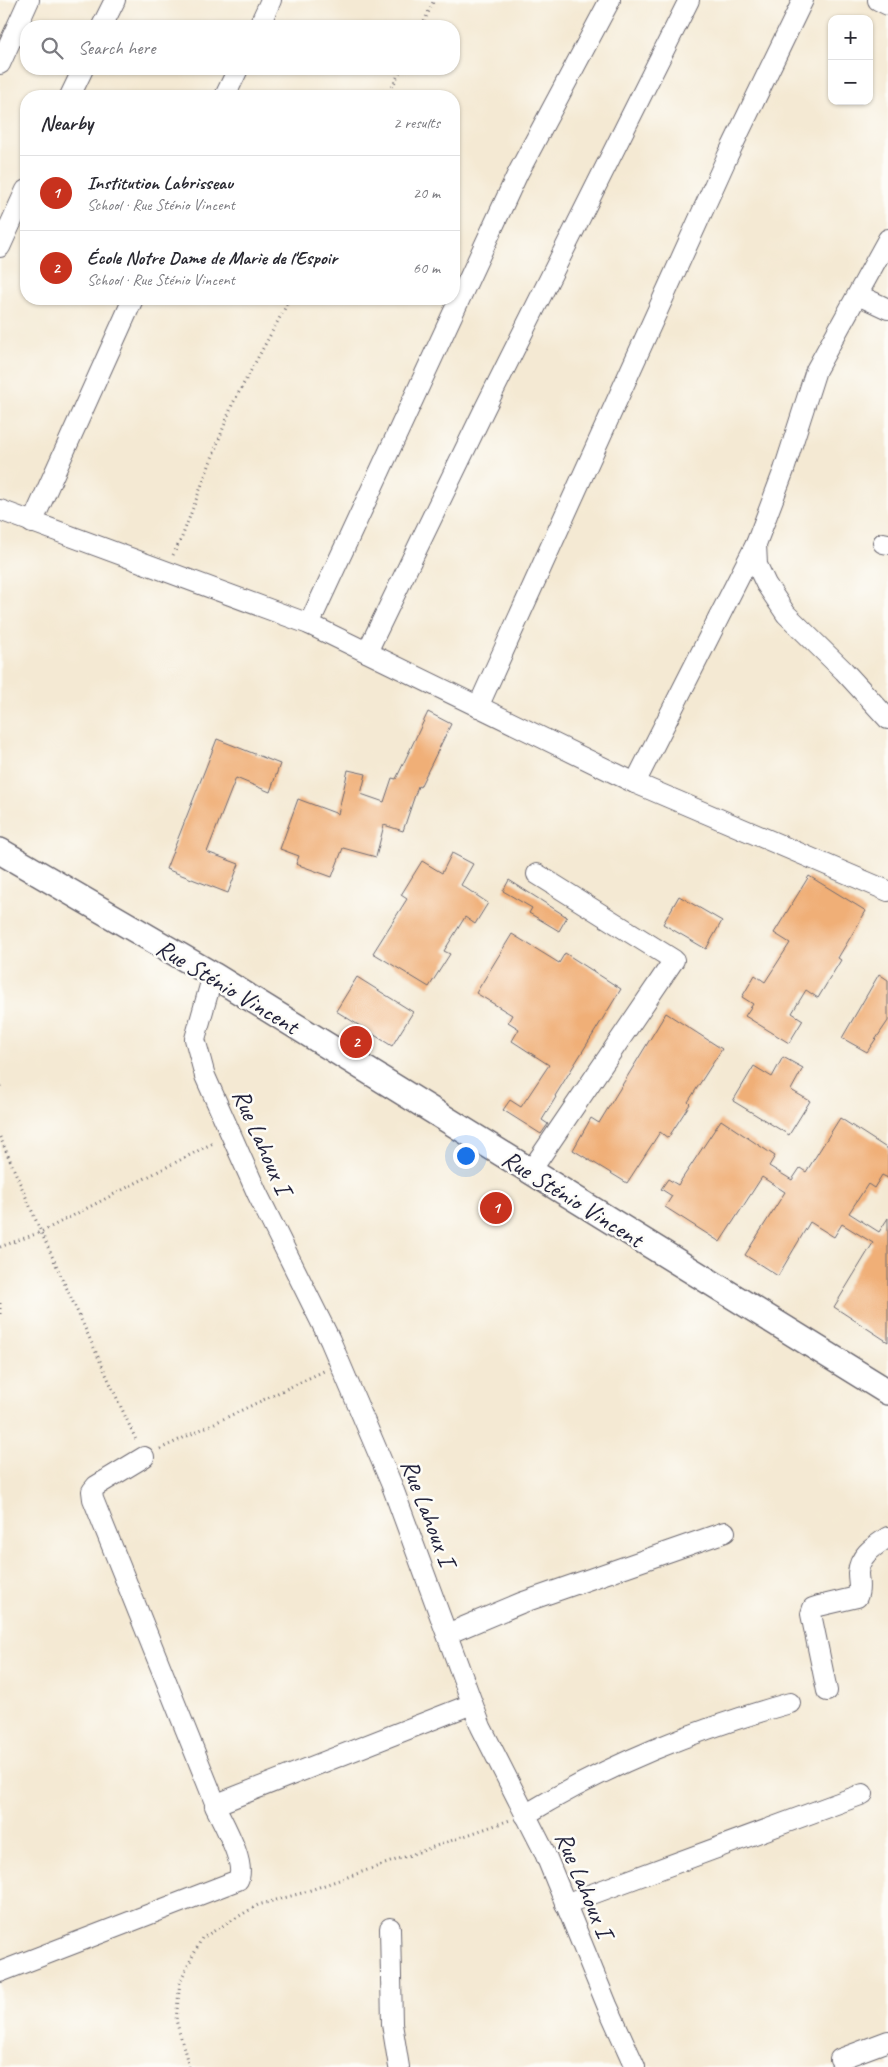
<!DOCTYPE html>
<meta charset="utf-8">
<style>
:root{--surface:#fff;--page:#f2f2f3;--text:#2b2b33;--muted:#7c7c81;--line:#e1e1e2;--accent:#c8321e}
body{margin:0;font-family:Caveat,sans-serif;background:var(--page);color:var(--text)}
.controls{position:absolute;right:15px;top:15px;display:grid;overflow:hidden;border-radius:10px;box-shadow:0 1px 4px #0004}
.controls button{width:45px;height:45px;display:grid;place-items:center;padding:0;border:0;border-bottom:1px solid var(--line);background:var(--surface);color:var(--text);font:25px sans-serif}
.you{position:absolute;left:465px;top:1155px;width:18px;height:18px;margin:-12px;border:4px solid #fff;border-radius:50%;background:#1a73e8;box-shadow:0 0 0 8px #1a73e833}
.badge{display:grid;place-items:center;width:32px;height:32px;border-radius:50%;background:var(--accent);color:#fff;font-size:16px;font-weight:700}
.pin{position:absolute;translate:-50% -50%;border:2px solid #fff;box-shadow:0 1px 5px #0006}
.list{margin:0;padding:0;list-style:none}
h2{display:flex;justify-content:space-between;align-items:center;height:65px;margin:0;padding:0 20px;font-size:21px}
h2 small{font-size:16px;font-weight:400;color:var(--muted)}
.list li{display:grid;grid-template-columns:32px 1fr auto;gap:15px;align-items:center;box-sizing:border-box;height:75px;padding:0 20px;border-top:1px solid var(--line)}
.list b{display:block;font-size:19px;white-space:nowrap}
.list p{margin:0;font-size:16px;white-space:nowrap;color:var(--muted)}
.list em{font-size:16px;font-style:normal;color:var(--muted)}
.icon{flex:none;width:28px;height:28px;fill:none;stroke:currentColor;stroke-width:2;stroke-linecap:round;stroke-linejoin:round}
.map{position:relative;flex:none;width:888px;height:2067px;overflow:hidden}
.search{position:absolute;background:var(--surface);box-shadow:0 1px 4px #0004;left:20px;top:20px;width:440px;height:55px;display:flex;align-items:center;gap:12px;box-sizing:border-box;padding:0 18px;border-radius:20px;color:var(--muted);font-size:19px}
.panel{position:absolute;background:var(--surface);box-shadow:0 1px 4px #0004;left:20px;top:90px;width:440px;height:215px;border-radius:20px}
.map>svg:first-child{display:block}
.building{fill:#f0af77}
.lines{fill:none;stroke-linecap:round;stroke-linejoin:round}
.minor-casing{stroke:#6c6870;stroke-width:22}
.major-casing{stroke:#6c6870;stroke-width:28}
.path{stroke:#6c6870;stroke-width:3;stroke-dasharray:1 4;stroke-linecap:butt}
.minor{stroke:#fff;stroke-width:20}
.major{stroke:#fff;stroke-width:25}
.labels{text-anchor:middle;stroke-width:5;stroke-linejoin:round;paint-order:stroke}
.street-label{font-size:25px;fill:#22223b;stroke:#fdfcf7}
</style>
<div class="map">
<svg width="888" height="2067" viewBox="0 0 888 2067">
<rect width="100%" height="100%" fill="#fdfcf7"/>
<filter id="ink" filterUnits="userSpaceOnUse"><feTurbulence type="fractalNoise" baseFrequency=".02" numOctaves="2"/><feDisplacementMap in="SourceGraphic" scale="10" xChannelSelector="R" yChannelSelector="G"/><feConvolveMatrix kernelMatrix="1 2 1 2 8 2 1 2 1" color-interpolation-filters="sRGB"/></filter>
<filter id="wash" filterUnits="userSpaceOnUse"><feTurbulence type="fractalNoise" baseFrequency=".0096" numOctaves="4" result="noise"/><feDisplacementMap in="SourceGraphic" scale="20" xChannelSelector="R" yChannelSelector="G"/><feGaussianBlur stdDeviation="1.12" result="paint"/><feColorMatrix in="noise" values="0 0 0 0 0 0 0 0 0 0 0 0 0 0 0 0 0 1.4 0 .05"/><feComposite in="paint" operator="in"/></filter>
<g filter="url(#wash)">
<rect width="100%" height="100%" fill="#f4e9d3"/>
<g id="blocks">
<g class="building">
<polygon points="428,712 451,724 420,787 418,786 403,831 384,825 376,857 343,848 332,877 296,864 299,856 280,849 298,799 338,814 348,770 366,774 361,794 384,802 392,778 396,779"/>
<polygon points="217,739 280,764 270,792 236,778 207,852 239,864 228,893 166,869"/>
<polygon points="452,853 473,864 461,885 488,903 475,924 465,917 444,951 450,954 429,987 373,953 407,899 401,895 422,861 442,873"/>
<polygon points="809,876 866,911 838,958 841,960 818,998 806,990 792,1013 803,1020 789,1043 745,1016 753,1004 742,997 755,975 765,982 790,943 774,933"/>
<polygon points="509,880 567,917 559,931 529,913 532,908 503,891"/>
<polygon points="679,896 722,921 706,949 663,924"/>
<polygon points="512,934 559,963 565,953 621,989 555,1096 556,1097 542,1120 548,1124 541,1134 503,1110 510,1100 521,1107 549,1065 512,1041 519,1029 508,1022 512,1015 476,993"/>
<polygon points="879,974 888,980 888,1021 867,1052 842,1038"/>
<polygon points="357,977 413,1012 392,1046 336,1011"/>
<polygon points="666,1013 722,1049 688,1102 690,1104 668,1138 660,1132 627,1183 573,1150 591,1118 599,1123"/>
<polygon points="783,1057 803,1068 791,1090 810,1101 789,1135 733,1101 754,1066 772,1077"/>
<polygon points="840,1118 888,1149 888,1178 882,1175 874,1188 868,1184 849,1213 879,1232 888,1218 888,1342 834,1307 873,1243 842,1224 834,1237 810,1222 778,1276 745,1255 785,1192 762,1177 720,1242 665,1207 672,1196 661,1189 668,1179 678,1185 721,1120 775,1156 769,1166 792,1180 800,1168 806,1172"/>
</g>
</g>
</g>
<g filter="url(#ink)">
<use href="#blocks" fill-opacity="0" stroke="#6c6870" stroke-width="1"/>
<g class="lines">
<g class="minor-casing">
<g id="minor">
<polyline points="878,0 888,5"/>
<polyline points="102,26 115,0"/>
<polyline points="259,26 271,0"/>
<polyline points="0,64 29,0"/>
<polyline points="70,96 83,69"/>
<polyline points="225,96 238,69"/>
<polyline points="888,239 816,370 784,470 756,544 757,565 766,584 786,614 844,671 888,719"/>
<polyline points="0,247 26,190"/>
<polyline points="858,295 888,309"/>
<polyline points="0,510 309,624 635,783 888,891"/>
<polyline points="32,523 133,299"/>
<polyline points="883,543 888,544"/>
<polyline points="309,624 518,173 610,0"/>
<polyline points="367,652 485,408 689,0"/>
<polyline points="478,707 728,155 803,0"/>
<polyline points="635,783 756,544"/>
<polyline points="213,975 195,1039 205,1076 257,1193 330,1340 391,1483 481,1727 544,1851 607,2005 635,2067"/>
<polyline points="530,1172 674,960 537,874"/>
<polyline points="144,1457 96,1486 92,1491 93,1499 216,1805"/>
<polyline points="447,1634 521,1603 725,1532"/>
<path d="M827,1691L811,1614L813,1608L819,1606L857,1597C861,1588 858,1582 858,1573C859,1555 875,1546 888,1537"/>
<path d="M525,1815C611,1763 694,1730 790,1703"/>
<polyline points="565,1904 863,1794"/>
<polyline points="390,1928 392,2024 399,2067"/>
<path d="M0,1972L238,1880C247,1864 223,1823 215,1806L217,1804L472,1704"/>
<polyline points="840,2059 888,2041"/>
</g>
</g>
<g class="major-casing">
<polyline id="major" points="0,851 213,975 888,1392"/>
</g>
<g class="path">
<polyline points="422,26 434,0"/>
<polyline points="388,96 401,69"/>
<polyline points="173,555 182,537 232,405 290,299"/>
<polyline points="0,1086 2,1084"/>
<polyline points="0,1137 41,1232 137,1442"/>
<polyline points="0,1247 41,1232 215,1142"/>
<polyline points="0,1303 0,1314"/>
<polyline points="160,1449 326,1370"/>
<polyline points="189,2067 176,2020 180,1981 202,1938 258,1905 302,1893 510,1820"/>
</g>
<use href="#minor" class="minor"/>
<use href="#major" class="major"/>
</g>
</g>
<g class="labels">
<g class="street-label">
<text transform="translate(228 986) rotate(31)" y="9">Rue Sténio Vincent</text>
<text transform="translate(263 1141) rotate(66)" y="9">Rue Lahoux I</text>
<text transform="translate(573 1198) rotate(32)" y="9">Rue Sténio Vincent</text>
<text transform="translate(429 1512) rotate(69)" y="9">Rue Lahoux I</text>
<text transform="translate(585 1884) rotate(67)" y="9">Rue Lahoux I</text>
</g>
</g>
</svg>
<div class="controls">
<button>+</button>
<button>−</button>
</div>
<div class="you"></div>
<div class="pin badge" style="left:496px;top:1208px">1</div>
<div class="pin badge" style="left:356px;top:1042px">2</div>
<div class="search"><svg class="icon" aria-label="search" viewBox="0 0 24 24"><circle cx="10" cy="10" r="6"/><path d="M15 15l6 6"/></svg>Search here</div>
<section class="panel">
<h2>Nearby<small>2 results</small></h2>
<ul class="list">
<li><span class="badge">1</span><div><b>Institution Labrisseau</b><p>School · Rue Sténio Vincent</p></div><em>20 m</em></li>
<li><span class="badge">2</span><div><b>École Notre Dame de Marie de l'Espoir</b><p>School · Rue Sténio Vincent</p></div><em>60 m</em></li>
</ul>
</section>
</div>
